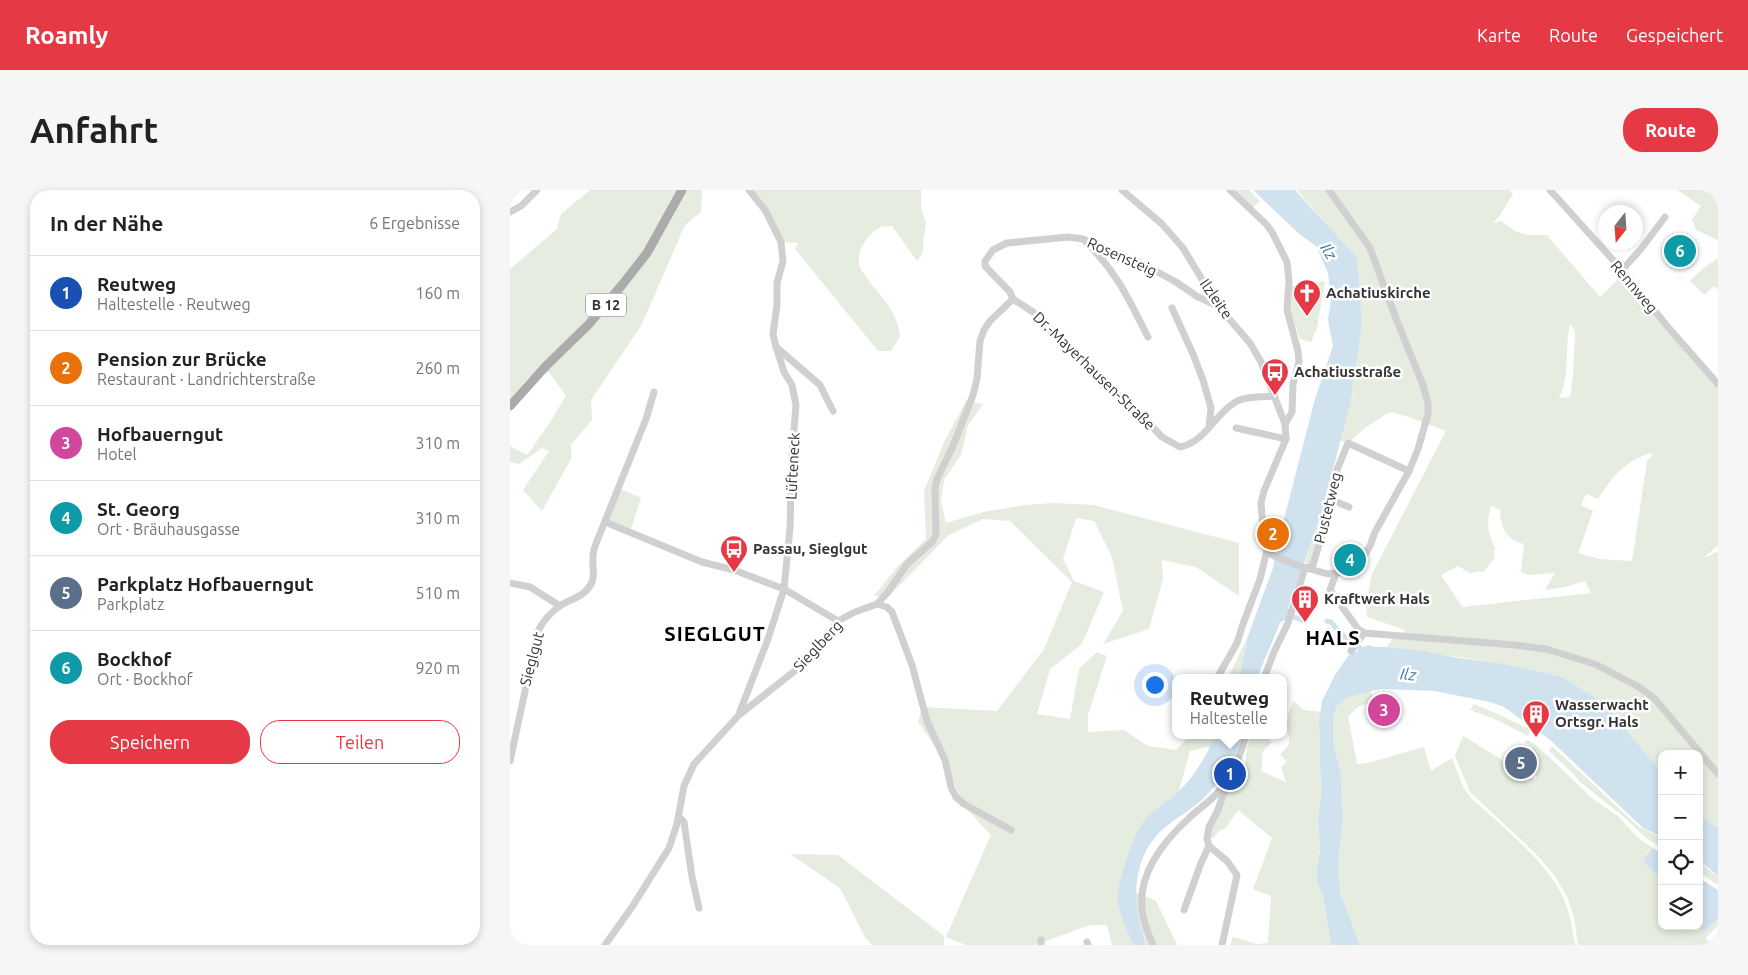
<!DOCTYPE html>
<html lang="de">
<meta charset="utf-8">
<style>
:root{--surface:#fff;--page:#f6f6f6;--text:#222;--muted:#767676;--line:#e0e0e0;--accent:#e63946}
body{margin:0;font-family:Ubuntu,sans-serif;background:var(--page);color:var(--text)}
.controls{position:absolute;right:15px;bottom:15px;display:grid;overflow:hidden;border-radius:10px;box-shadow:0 2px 8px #0003}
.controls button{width:45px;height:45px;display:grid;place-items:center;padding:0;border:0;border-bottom:1px solid var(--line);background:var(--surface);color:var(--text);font:25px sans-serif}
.compass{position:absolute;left:1088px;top:15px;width:45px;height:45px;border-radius:50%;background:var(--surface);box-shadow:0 2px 8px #0003;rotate:197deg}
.you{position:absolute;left:644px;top:494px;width:18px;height:18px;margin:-12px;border:4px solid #fff;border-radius:50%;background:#1a73e8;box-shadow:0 0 0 8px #1a73e833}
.badge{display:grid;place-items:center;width:32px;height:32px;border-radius:50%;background:var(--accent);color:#fff;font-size:16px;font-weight:700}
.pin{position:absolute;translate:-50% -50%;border:2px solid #fff;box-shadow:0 1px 5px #0006}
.popup{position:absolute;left:662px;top:484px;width:115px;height:65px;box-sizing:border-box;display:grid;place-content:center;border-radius:10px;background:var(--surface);filter:drop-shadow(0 1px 4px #0005);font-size:16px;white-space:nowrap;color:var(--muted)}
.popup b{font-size:19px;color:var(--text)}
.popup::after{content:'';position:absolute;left:50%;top:100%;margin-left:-10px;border:10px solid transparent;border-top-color:var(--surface)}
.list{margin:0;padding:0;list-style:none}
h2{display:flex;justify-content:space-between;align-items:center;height:65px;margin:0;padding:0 20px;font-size:21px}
h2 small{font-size:16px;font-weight:400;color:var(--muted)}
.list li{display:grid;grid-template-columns:32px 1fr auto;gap:15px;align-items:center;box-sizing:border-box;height:75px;padding:0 20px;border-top:1px solid var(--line)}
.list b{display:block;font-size:19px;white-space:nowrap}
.list p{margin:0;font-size:16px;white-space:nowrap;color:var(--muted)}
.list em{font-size:16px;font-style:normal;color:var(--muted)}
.actions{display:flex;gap:10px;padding:15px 20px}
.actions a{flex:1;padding:11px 0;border:1px solid var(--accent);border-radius:20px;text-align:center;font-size:18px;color:var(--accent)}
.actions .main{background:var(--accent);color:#fff}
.icon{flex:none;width:28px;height:28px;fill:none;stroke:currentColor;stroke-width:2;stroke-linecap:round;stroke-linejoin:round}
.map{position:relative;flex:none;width:1208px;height:755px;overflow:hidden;border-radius:20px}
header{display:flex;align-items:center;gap:30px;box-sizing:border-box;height:70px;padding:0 25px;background:var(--accent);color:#fff}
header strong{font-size:24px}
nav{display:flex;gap:28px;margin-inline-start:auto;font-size:18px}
.intro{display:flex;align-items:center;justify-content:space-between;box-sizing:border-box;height:120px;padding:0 30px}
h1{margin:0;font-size:35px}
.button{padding:12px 22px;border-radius:20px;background:var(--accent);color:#fff;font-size:18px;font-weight:700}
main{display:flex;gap:30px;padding:0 30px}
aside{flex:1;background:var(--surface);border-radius:20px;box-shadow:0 2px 8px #0003}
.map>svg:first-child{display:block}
.green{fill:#e6ecdf;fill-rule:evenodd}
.water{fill:#cfe2ee}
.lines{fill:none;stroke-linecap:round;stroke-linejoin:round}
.canal{stroke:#cfe2ee;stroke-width:5}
.minor{stroke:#d0d0d0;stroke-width:7}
.major{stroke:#ababab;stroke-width:9}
.labels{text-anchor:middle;stroke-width:5;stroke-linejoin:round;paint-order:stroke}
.shield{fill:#fff;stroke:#707070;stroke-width:1}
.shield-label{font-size:14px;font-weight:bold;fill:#333}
.street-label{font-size:15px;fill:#333;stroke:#fff}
.poi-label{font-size:15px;font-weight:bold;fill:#333;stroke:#fff;text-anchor:start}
.water-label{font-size:16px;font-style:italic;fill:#3f7597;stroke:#fff}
.district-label{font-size:20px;font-weight:bold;letter-spacing:1px;fill:#000;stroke:#fff}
</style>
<header>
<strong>Roamly</strong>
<nav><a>Karte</a><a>Route</a><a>Gespeichert</a></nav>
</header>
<div class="intro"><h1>Anfahrt</h1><a class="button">Route</a></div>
<main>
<aside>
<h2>In der Nähe<small>6 Ergebnisse</small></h2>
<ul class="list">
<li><span class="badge" style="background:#1a4fb4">1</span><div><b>Reutweg</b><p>Haltestelle · Reutweg</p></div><em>160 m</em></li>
<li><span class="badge" style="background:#e8710a">2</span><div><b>Pension zur Brücke</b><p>Restaurant · Landrichterstraße</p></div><em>260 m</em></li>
<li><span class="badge" style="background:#d1479c">3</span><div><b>Hofbauerngut</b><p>Hotel</p></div><em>310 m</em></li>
<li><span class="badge" style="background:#0f9aa8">4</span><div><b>St. Georg</b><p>Ort · Bräuhausgasse</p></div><em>310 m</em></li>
<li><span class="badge" style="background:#5c6f8a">5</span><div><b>Parkplatz Hofbauerngut</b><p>Parkplatz</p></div><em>510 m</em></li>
<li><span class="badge" style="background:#0f9aa8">6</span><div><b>Bockhof</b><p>Ort · Bockhof</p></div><em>920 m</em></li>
</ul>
<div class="actions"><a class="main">Speichern</a><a>Teilen</a></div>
</aside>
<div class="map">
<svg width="1208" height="755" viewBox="0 0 1208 755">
<rect width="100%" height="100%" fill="#fff"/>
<g class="green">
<polygon points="80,0 192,0 191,22 175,35 131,136 81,210 82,230 61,255 61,269 32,321 13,300 39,261 32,258 9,274 0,272 0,256 17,265 37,237 56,206 39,182 19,187 0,209 0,79 47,39 51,24"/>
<path d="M239,0H411V19L416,33L413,52V62L407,71L382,36C379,36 374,36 371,37C357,43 345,63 350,78C352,82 357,87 359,91C374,111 387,120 390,147L381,161H368L285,59L288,53L271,52Z"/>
<polygon points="724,0 739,0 750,11 743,17"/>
<path d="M787,0H999L1003,4L989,27L984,31L985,33L991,31L1005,41L1017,45H1037L1090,107L1111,86L1208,197V355L1194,368L1208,361V638L1189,625V564H1152V583L1095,514L1053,487L990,473L877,457L883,448L893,449L895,440L857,427L856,414L862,384L936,241L899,227L880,222L856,237L838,253L829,250L842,207L852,134L846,69ZM1060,134L1065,141L1063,186L1060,207L1049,208C1061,186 1054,158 1060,134ZM1140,263L1143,265L1137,271L1122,371L1089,369L1068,363L1083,321L1071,315L1076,304L1088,309C1104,285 1113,273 1140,263ZM981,316L990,320C991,338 995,349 1014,354L1011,382L1019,385L1045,383L1035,400L1055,397L1075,391L1081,403L952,417L931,385L948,376L960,383L974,381L985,368L983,361L986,360C978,345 976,332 981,316Z"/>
<polygon points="1167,0 1208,0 1208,50 1186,40 1182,30 1191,16"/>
<path d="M1208,69V100L1204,96L1194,105L1180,91C1184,86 1203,70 1208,69Z"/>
<polygon points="815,91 807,138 801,152 790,149 781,123 782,96"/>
<polygon points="456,211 473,214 458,235 451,265 434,290 431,310 436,333 473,322 515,315 544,313 583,315 729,353 729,406 686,377 652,370 653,389 639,439 593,454 613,421 602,367 584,331 566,328 553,369 564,391 594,402 572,454 540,479 527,524 560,529 569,479 587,462 597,466 578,525 578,542 614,540 638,556 666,560 680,545 705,545 701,556 680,561 669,601 634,631 616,739 623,755 602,755 597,735 580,735 525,755 456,755 436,747 481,645 454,616 434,569 408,532 412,517 487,521 534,459 562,392 500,331 473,329 439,345 378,407 364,406 388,376 416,349 414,301 435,250"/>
<polygon points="113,300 131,308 121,339 100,331 99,328 109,302"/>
<polygon points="820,317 801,373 794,373 812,321"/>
<polygon points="738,446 729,488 718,488"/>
<path d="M860,501L863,507L861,512L848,517L838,526L847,574L858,573L914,557L921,581L942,568L953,597L960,607C991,636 1043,675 1057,717C1061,729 1063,742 1065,755H850L830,702L828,671L833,632L831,583L824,557L823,532L826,517L836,508Z"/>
<path d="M784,511L794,520L811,522L809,532L811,605L808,628L810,660L807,676V691L813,707L821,755H720L723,747L747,754L758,753L761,706L743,699L762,648L728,620L715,639L710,640L702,649L699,640L721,593L736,579V563L740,545H754L762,552L753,561L751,581L776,592L771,577L777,572L770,564C785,552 777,549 777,535C777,526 780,519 784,511Z"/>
<polygon points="964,514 992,526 1021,540 1018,546 987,530 960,520"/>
<polygon points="953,546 1026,590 1022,557 1014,552 1018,550 1026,555 1039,567 1083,609 1108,626 1128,648 1143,658 1134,670 1134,673 1152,689 1152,736 1189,736 1194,742 1208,729 1208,736 1196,747 1200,755 1068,755 1064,727 1058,709 1045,686 1026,664 960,602 945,566"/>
<path d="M1042,556L1129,637L1152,648V658L1136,648L1115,628L1069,591C1066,585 1046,568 1039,561Z"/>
<polygon points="280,664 328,665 434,746 434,755 362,755 355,747 330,698"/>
<polygon points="1189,672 1208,687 1208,695 1189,682"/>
<polygon points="625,702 646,711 667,755 636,755 629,737"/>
</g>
<g class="water">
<polygon points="743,0 785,0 847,68 852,134 841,211 812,321 778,418 782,422 779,431 774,430 770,433 747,488 729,488 738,446 763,378 766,360 805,209 823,156 818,130 821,109 818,83 806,56 788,43"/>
<polygon points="858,455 865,457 877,457 914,461 948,468 990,473 1053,487 1095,514 1152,583 1152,647 1133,638 1039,549 994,517 980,512 924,501 870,499 836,508 826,517 823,532 824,557 831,583 833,632 828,671 830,702 850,755 821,755 813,707 807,691 807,676 810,660 808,628 811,605 809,532 812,511 825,485 838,466"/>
<path d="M705,545H732C730,551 729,558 726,564C722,572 702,601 695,607C682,620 665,628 652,640C620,670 622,717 636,755H623C617,741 610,726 608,711C606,694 623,647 633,632C641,621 658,611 668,602C685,586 696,567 705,545Z"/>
<polygon points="1189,625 1208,638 1208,686 1189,670"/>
<polygon points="1143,658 1152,664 1152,689 1134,673 1134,669"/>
<polygon points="1189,688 1208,700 1208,729 1194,742 1189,736"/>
</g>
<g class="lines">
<g class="canal">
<polyline points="779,425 792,430"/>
<path d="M817,431L821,432C832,447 843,452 857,463"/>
</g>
<g class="minor">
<polyline points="239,0 255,20 271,52 273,71 267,93 267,115 263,144 266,157 310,195 323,221"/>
<polyline points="612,0 652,34 673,58 708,116 740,153 751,172 775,234 776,249 754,301 751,313 753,339 757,360 750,389 733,434 727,453 707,488"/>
<polyline points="720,0 756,34 762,42 777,72 779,91 777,120 788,161 789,172 783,194 782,222 775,234"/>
<polyline points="1040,0 1112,80 1157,136 1208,194"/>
<polyline points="0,22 11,16 27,0"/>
<path d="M576,52C607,82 619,110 638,147"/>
<polyline points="1112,80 1131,59 1155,27"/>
<path d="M503,109L523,122L594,196L611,207L627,221L652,247L670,257C696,252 705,223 727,211C738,206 753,207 765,206"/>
<polyline points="503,109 500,102 475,76 475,71 483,60 497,53 558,47 573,49 635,75 666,92 688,107 708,116"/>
<polyline points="662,118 683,164 693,190 701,218 699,237"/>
<polyline points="726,238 776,249"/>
<polyline points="822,310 839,317"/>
<polyline points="95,332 192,372 224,380 274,399 328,431"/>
<polyline points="757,360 762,365 789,376 818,384 841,381 847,378 860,356 865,342 899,281 908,259 918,224 918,213 913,195 887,131 860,58 819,0"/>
<polyline points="796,378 803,375 822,310 827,280 838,253 899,281"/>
<polyline points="826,383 820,400 848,439 854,443 1005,455 1036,459 1085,474 1129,497 1145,509 1208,584"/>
<polyline points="0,393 20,397 50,416"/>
<polyline points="367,414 378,402 397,374 422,352 426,345 425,299 427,289 443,256 463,205 467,189 470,151 474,140 480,131 503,109"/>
<polyline points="841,461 854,443"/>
<polyline points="754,488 764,462 778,433 795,378"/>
<polyline points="229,524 258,449 274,399 280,338 282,265 286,215 282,195 274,182 266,157"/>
<path d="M0,571L28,441C33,431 41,422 51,415C61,409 73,407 80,396C86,387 82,377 83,366C83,361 85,356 87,351L136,229L144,202"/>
<polyline points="169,627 174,632 182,687 189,718"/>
<polyline points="674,720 691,673 699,656"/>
<polyline points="577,752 578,755"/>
<polyline points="95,755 122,717 159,658 167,634 174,596 184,574 229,525 296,472 328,431 345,422 367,414 377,417 382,422 402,475 417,531 435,570 441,597 446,607 454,614 501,640"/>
<polyline points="531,755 531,750"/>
<path d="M643,755C639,746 635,736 633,726C625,688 652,653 678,629C688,619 700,612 709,601C722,585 731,565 736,545"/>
<polyline points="712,755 727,685 717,671 699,656 697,649 699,637 707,622 719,589"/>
</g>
<polyline class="major" points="0,216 35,177 79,134 112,95 137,63 172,0"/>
</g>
<defs>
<g id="church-pin" transform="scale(1.4375)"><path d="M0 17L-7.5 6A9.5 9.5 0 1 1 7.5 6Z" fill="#e63946" stroke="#fff"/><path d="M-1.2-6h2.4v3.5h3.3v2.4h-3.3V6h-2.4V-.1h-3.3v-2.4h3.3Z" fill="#fff"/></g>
<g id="bus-pin" transform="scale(1.4375)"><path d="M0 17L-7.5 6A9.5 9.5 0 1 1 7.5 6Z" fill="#e63946" stroke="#fff"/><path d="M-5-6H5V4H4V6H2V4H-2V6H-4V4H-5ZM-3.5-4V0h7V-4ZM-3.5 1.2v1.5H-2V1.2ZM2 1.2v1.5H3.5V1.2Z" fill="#fff"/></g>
<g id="building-pin" transform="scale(1.4375)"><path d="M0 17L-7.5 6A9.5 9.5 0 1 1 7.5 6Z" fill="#e63946" stroke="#fff"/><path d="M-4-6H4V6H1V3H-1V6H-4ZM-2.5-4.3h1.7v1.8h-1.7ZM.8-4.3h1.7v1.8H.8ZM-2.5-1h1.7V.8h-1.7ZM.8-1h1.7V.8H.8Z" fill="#fff"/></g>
</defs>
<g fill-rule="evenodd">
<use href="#church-pin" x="797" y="103"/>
<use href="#bus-pin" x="765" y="182"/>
<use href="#bus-pin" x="224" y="359"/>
<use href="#building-pin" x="795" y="409"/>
<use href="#building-pin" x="1026" y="524"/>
</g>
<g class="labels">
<rect class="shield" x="76" y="103.5" width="40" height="23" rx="4"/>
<g class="shield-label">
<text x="96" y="120">B 12</text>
</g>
<g class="street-label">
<text transform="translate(612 67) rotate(24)" y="5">Rosensteig</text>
<text transform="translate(1124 97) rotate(50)" y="5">Rennweg</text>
<text transform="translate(706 109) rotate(55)" y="5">Ilzleite</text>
<text transform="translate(584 181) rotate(44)" y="5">Dr.-Mayerhausen-Straße</text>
<text transform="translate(283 276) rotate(-87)" y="5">Lüfteneck</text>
<text transform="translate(818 318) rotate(-76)" y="5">Pustetweg</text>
<text transform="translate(308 456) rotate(-47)" y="5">Sieglberg</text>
<text transform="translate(22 469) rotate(-75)" y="5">Sieglgut</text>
</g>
<g class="poi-label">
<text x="816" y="108">Achatiuskirche</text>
<text x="784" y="187">Achatiusstraße</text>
<text x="243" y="364">Passau, Sieglgut</text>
<text x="814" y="414">Kraftwerk Hals</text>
<text x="1045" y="520">Wasserwacht<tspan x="1045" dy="17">Ortsgr. Hals</tspan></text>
</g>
<g class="water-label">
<text transform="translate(819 61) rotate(58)" y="6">Ilz</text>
<text transform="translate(898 484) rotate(6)" y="6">Ilz</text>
</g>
<g class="district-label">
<text x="205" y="451">SIEGLGUT</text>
<text x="823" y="455">HALS</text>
</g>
</g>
</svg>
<div class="controls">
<button>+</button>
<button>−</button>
<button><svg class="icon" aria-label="locate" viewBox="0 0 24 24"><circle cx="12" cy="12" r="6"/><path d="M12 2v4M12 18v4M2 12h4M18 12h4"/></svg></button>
<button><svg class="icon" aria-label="layers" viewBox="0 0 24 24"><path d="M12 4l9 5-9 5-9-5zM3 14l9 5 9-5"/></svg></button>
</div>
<svg class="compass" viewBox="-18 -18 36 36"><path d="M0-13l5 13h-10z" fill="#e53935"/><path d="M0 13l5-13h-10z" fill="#767676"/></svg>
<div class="you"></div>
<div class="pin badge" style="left:720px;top:584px;background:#1a4fb4">1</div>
<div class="popup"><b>Reutweg</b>Haltestelle</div>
<div class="pin badge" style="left:763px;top:344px;background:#e8710a">2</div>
<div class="pin badge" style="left:874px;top:520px;background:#d1479c">3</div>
<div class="pin badge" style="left:840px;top:370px;background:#0f9aa8">4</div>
<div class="pin badge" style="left:1011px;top:573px;background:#5c6f8a">5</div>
<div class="pin badge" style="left:1170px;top:61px;background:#0f9aa8">6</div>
</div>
</main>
